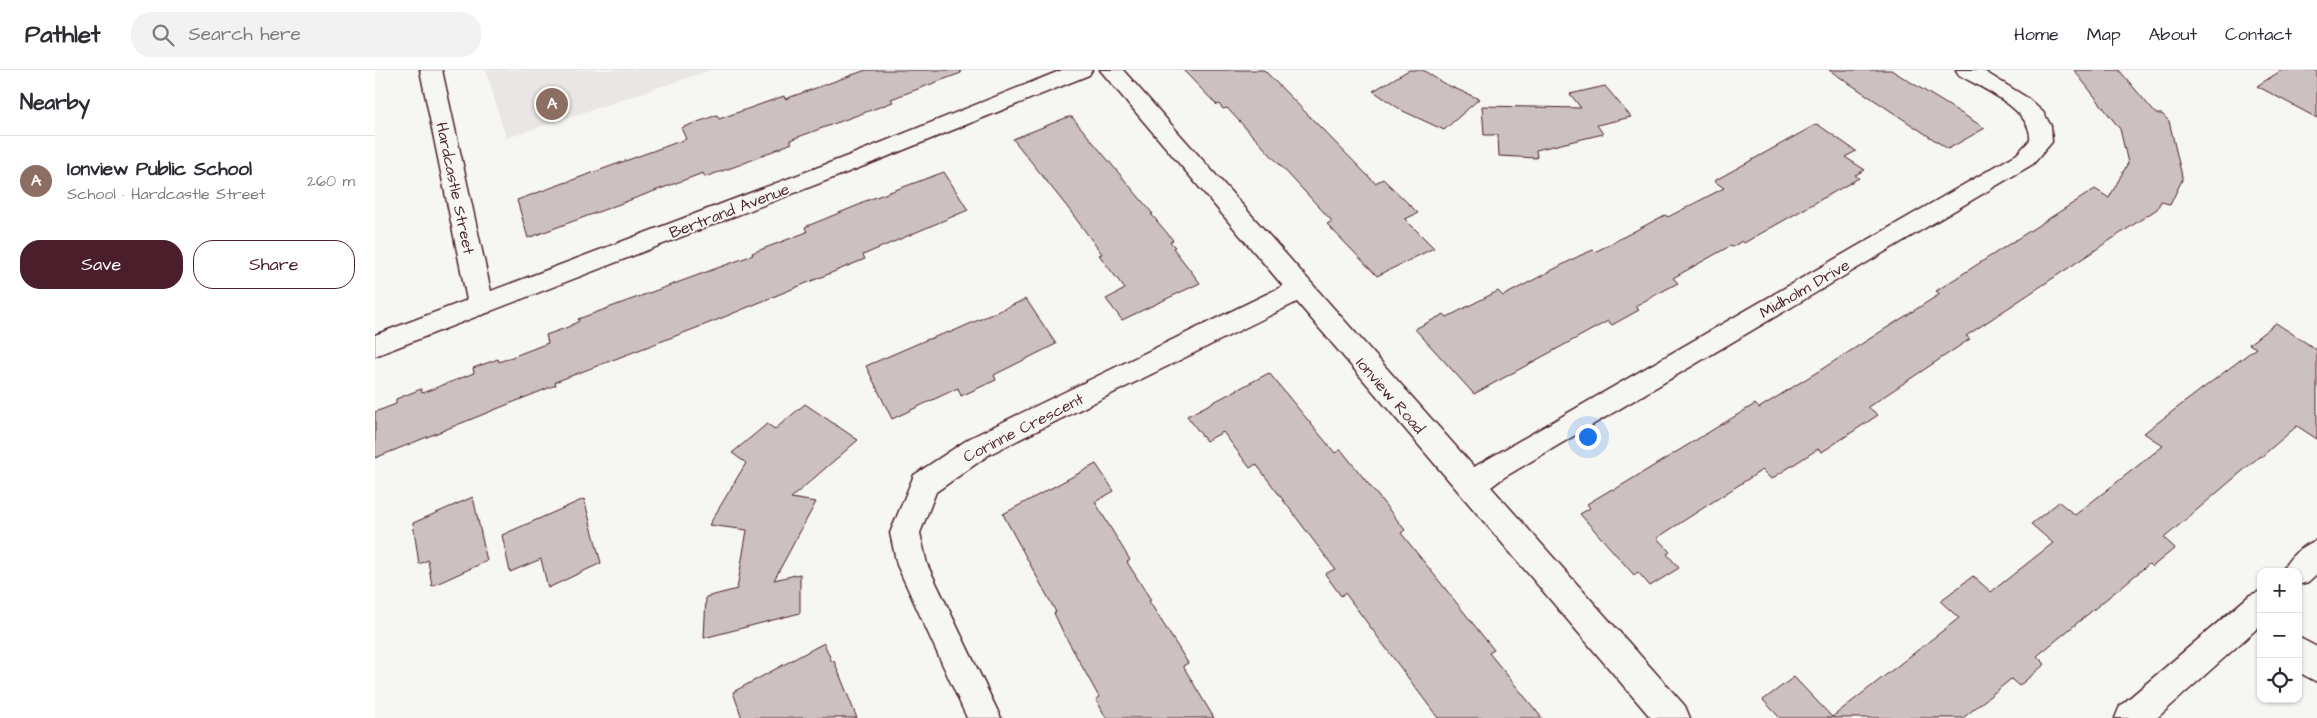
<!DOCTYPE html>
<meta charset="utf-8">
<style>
:root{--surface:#fff;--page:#f2f2f3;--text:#2b2b33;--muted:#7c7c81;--line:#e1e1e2;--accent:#4a1f2b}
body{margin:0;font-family:"Architects Daughter",sans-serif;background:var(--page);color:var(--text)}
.controls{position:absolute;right:15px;bottom:15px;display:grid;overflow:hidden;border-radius:10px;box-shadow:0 1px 4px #0004}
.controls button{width:45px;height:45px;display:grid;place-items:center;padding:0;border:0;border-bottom:1px solid var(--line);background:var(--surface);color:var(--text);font:25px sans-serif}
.you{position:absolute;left:1212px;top:366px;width:18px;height:18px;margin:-12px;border:4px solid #fff;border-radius:50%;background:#1a73e8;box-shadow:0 0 0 8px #1a73e833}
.badge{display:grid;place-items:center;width:32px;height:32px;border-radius:50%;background:var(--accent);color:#fff;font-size:16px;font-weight:700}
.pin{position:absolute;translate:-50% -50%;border:2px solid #fff;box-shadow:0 1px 5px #0006}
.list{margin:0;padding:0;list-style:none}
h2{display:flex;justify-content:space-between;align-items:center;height:65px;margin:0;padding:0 20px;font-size:21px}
h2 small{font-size:16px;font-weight:400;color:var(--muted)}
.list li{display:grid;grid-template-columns:32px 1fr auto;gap:15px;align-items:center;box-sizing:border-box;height:90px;padding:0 20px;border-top:1px solid var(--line)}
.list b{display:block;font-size:19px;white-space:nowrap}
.list p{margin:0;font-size:16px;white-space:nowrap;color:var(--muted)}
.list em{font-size:16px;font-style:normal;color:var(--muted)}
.actions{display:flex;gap:10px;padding:15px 20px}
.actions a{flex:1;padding:11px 0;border:1px solid var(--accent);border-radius:20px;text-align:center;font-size:18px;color:var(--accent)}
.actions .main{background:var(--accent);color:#fff}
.icon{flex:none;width:28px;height:28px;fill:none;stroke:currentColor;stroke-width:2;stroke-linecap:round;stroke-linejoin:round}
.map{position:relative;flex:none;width:1942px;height:648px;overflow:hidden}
header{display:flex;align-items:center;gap:30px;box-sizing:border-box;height:70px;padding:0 25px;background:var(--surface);border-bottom:1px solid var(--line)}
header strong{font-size:24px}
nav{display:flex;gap:28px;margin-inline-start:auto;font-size:18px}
.search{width:350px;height:45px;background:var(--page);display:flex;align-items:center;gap:12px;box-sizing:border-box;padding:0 18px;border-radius:20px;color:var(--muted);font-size:19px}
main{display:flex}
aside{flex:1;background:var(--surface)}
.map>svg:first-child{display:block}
.built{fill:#e9e6e3}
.building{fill:#ccc1c0;stroke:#4a1f2b}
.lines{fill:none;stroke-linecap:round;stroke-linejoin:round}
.minor-casing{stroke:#4a1f2b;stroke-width:3}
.tertiary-casing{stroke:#4a1f2b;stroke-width:3}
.minor{fill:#f6f6f2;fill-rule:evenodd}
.tertiary{fill:#f6f6f2;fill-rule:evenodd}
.labels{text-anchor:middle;stroke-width:4;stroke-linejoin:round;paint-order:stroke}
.street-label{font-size:16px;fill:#4a1f2b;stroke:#f6f6f2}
</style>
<header>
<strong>Pathlet</strong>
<div class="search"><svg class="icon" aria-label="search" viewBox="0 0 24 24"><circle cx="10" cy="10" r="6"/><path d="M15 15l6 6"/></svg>Search here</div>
<nav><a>Home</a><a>Map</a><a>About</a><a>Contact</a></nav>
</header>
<main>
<aside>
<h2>Nearby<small></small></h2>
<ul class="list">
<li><span class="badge" style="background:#8d6e63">A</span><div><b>Ionview Public School</b><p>School · Hardcastle Street</p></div><em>260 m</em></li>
</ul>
<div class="actions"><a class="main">Save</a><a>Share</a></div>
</aside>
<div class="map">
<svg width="1942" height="648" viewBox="0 0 1942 648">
<rect width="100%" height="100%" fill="#f6f6f2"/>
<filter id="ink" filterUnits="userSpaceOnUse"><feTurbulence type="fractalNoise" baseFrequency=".02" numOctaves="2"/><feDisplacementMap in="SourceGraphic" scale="10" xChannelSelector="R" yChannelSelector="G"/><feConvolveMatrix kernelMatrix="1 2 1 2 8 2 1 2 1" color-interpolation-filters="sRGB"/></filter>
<g filter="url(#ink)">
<polygon class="built" points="111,0 336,0 131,68"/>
<g class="building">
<polygon points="491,0 585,0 586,3 516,29 518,32 415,70 417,73 367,94 330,107 328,103 153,168 142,130 311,69 306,58 342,45 344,49 409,26 410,29"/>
<polygon points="808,0 889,0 1000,113 1008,109 1043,143 1030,149 1059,178 1002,206 952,154 957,151 852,38 848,39 844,34 842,35"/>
<polygon points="1034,0 1048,0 1068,13 1104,29 1069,60 1028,41 998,21"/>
<polygon points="1454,0 1516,0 1610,58 1573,79"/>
<polygon points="1699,0 1744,0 1781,44 1787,44 1794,51 1807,106 1807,110 1795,135 1786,131 1782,139 1591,266 1595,269 1493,337 1503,345 1447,382 1443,379 1396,409 1387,400 1282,468 1295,482 1292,484 1304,498 1275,516 1263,502 1259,505 1205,444 1215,438 1212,434 1237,419 1239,420 1380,334 1384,338 1447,299 1565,224 1561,221 1720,119 1734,128 1753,93 1745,59"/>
<polygon points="1907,0 1942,0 1942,48 1882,16"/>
<polygon points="1230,16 1256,47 1222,55 1228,64 1161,80 1162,88 1124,86 1123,65 1109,65 1107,36 1206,38 1195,24"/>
<polygon points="693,47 697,47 778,144 776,144 798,170 795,172 800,177 798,178 825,213 747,250 731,229 750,219 724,185 727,184 693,138 638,69"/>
<polygon points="1442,54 1481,81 1470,87 1490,100 1480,105 1484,108 1369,173 1367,171 1357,177 1355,176 1298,208 1303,213 1260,236 1264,240 1237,255 1233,251 1099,324 1040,259 1069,244 1072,247 1123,221 1128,226 1204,186 1218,180 1220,182 1290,145 1293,147 1349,118 1339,111"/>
<polygon points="569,102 593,140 488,185 490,189 337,252 180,312 181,315 0,388 0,342 21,334 21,329 46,319 47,323 99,303 98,298 123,289 124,292 173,273 171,265 193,257 204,251 203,249 378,185 377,183 432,162 430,157 486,134 485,133"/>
<polygon points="651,229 681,274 619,305 621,310 586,326 583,318 517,349 491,296 551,270 574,262 574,263"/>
<polygon points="1901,253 1942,280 1942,369 1922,356 1886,387 1885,386 1789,468 1800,478 1777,497 1774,494 1662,586 1670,594 1644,616 1636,609 1588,648 1405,648 1388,630 1419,607 1457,647 1584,548 1565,531 1598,506 1616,522 1678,473 1656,454 1684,432 1700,445 1788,376 1769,363 1881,278 1874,274"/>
<polygon points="894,303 960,383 965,380 967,381 1023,451 1030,460 1026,463 1119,580 1114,583 1167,648 1063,648 970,523 966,526 950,504 960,499 881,394 875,398 848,362 831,371 812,346"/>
<polygon points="430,334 483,370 416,428 441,432 399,510 425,504 425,543 329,568 331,527 362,519 372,460 334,455 371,393 357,383 392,354 400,359"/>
<polygon points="721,394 739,421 720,432 755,490 752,492 776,530 774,531 813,593 808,596 839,648 731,648 721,629 724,627 688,562 679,543 681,542 632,452 628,444"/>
<polygon points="98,427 112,491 57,516 53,490 44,494 38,453"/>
<polygon points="209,429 226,493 173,518 166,489 135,502 127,465"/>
<polygon points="449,573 457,592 459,591 482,648 367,648 358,622"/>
</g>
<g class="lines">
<g class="minor-casing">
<g id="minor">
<polygon points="45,0 67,0 119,235 115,242 106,245 97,242 93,235"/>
<path d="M725,0H748L1099,397L1642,84L1655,70C1658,40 1607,18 1584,5L1581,0H1607L1651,27L1668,42L1676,56L1677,72L1658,94L1128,408L1116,417L1310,636L1315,648H1276L922,232L615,384L561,422L545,463L552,494L626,648H592L522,495L515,463L539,405L595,368L908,216Z"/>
<path d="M1942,470V504L1933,512L1923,515V502H1907C1913,487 1927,476 1942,470Z"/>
<polygon points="1886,521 1886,555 1782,648 1740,648 1745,636 1875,525"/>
<polygon points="1923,567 1942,577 1942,612 1923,602"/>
</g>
</g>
<g class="tertiary-casing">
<polygon id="tertiary" points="687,0 717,0 714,5 494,94 0,286 0,265 478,84"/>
</g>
<use href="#minor" class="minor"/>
<use href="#tertiary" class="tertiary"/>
</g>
</g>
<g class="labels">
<g class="street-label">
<text transform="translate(81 118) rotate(78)" y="6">Hardcastle Street</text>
<text transform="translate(354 140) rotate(-21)" y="6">Bertrand Avenue</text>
<text transform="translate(1429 218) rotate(-30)" y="6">Midholm Drive</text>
<text transform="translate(1016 325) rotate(49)" y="6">Ionview Road</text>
<text transform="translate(648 357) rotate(-27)" y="6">Corinne Crescent</text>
</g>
</g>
</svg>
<div class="controls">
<button>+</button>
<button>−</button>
<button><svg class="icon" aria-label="locate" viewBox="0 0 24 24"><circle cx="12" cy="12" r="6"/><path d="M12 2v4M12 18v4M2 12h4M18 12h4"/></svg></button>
</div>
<div class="you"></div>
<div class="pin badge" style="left:177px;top:34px;background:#8d6e63">A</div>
</div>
</main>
